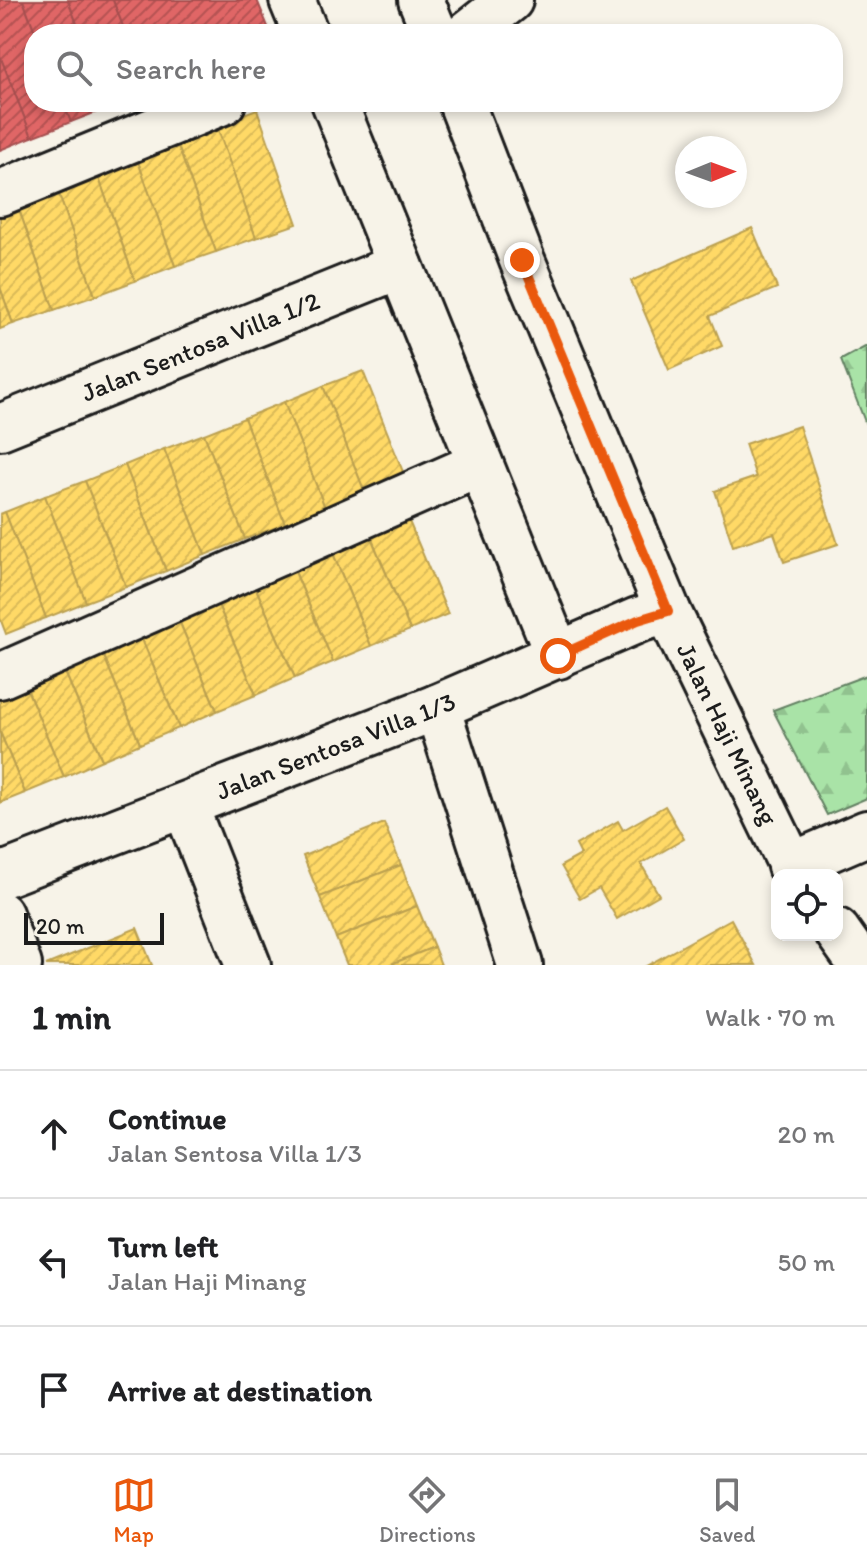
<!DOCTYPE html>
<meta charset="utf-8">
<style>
:root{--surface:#fff;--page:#f6f6f6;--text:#202124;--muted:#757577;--line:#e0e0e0;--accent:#ea580c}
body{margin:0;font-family:Itim,sans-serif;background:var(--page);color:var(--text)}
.controls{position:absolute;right:24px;bottom:24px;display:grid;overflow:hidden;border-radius:16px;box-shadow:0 4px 12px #0003}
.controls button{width:72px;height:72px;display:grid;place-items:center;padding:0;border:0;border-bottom:2px solid var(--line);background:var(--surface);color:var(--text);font:40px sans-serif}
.compass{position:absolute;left:675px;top:136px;width:72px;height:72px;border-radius:50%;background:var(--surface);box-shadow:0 4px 12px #0003;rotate:89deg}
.scale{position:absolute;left:24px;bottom:20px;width:140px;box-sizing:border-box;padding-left:8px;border:4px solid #1c1c1c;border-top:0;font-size:22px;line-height:28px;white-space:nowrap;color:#1c1c1c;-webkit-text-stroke:6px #f7f3e8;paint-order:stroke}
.stop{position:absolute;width:24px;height:24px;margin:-18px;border:6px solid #ea580c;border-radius:50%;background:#fff}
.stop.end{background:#ea580c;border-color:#fff;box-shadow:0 2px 8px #0008}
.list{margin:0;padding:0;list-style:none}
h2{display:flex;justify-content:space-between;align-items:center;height:104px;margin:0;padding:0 32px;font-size:34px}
h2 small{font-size:26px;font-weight:400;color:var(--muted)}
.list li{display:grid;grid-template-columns:52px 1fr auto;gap:24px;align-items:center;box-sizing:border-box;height:128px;padding:0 32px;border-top:2px solid var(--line)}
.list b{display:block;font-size:30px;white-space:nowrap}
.list p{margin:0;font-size:26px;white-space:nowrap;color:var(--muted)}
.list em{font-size:26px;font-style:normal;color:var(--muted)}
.icon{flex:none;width:44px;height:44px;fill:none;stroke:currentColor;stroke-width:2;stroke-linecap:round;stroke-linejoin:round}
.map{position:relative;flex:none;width:867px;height:965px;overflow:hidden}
.search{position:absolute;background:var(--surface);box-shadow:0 4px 12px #0003;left:24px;right:24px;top:24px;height:88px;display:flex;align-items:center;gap:20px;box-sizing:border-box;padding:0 28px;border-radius:32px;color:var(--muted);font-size:30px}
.sheet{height:488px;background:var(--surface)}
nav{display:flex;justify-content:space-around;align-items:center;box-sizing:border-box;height:112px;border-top:2px solid var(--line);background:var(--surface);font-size:22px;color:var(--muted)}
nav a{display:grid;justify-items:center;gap:4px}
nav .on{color:var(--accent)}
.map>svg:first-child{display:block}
.forest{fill:url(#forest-firs);stroke:#628062;stroke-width:2}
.homes{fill:url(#homes-hatch);stroke:#bba050;stroke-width:2}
.shops{fill:url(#shops-hatch);stroke:#a55050;stroke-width:2}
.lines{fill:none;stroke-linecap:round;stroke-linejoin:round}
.minor-casing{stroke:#1c1c1c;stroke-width:50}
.minor{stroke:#f7f3e8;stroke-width:44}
.route{stroke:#ea580c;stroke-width:10}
.labels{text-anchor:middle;stroke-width:8;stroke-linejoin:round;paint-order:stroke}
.street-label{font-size:26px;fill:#1c1c1c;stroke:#f7f3e8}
</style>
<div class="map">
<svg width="867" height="965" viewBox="0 0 867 965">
<defs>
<pattern id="forest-firs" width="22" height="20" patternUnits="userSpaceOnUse" patternTransform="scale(2)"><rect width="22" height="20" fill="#a9e3a7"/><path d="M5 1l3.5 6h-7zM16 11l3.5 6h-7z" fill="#91c28f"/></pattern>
<pattern id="homes-hatch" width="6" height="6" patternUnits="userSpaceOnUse" patternTransform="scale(2)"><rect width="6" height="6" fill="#ffd966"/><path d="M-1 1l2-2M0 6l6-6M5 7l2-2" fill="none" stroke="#daba58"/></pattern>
<pattern id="shops-hatch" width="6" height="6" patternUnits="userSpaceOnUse" patternTransform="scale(2)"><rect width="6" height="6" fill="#e06666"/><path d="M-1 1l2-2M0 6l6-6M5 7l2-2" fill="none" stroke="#b55353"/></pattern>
</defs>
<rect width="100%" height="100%" fill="#f7f3e8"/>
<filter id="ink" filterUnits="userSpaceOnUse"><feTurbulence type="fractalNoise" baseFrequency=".0125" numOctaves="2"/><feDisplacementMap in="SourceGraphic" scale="16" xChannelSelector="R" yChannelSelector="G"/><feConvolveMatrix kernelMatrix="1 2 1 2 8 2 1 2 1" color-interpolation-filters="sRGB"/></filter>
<g filter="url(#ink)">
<g class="forest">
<polygon points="867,346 867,427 841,360"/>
<polygon points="867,675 867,798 827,815 773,710"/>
</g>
<g class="homes">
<polygon points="257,109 297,224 256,238 216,124"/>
<polygon points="216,124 256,238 216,252 175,138"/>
<polygon points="175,138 216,252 175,266 135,153"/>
<polygon points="135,153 175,266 135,281 95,167"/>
<polygon points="95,167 135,281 95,296 54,181"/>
<polygon points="54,181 95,296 54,310 14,195"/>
<polygon points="14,195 54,310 13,324 0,287 0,200"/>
<polygon points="752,228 777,288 710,316 722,346 669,370 631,281"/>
<polygon points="0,287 13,324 0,329"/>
<polygon points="363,371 405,477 365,493 323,386"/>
<polygon points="323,386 365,493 325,508 284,402"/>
<polygon points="284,402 325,508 285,524 244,418"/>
<polygon points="244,418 285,524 245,539 204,434"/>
<polygon points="799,426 838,544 784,562 774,533 733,546 715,491 756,477 745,444"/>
<polygon points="204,434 245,539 205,555 164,449"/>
<polygon points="164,449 205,555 166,571 125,465"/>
<polygon points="125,465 166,571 126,587 85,481"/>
<polygon points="85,481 126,587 86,602 45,496"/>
<polygon points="45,496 86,602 46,618 5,512"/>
<polygon points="5,512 46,618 6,634 0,618 0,514"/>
<polygon points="408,519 448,614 410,630 370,535"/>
<polygon points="370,535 410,630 371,646 332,551"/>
<polygon points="332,551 371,646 333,662 293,567"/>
<polygon points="293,567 333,662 295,678 254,584"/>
<polygon points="254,584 295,678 256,695 216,600"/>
<polygon points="216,600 256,695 217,711 177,616"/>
<polygon points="177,616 217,711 179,728 139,632"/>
<polygon points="139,632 179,728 140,744 101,649"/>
<polygon points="101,649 140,744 102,760 62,665"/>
<polygon points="62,665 102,760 64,777 24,682"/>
<polygon points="24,682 64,777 25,793 0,732 0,692"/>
<polygon points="0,732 25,793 0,803"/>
<polygon points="665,806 684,839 641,864 659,895 617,919 599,888 580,899 561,866 581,855 576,845 618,821 623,830"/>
<polygon points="384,823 401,865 320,897 303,856"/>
<polygon points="401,865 417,906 336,938 320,897"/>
<polygon points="417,906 434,947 389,965 347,965 336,938"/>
<polygon points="731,919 756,965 648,965"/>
<polygon points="137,928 152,965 46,965"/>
<polygon points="434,947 441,965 389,965"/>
</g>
<g class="shops">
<polygon points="0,0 23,0 36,34 34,34 34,102 63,102 71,122 32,137 0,56"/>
<polygon points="23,0 68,0 81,34 36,34"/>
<polygon points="68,0 113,0 126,34 81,34"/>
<polygon points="113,0 257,0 271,34 126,34"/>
<polygon points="0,56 32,137 0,150"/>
<polygon points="63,102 108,102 110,107 71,122"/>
</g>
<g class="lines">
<g class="minor-casing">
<g id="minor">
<polyline points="292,0 306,34"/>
<polyline points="421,0 435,34"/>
<polyline points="467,34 510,0"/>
<polyline points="334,102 558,656"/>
<path id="s1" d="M461,102L522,260L668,611L796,875"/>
<polyline points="0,193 223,102"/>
<path id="s2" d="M0,427L400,266"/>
<polyline points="0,676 480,464"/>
<polyline points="437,707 520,965"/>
<polyline points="185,805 248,965"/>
<polyline points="790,866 867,833"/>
<path id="s3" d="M0,876L437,707L638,620L668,611"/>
<polyline points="0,914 19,965"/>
<polyline points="837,931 861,965"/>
</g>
</g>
<use href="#minor" class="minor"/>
</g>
</g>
<g class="lines" filter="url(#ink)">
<polyline class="route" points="522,260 668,611 638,620 558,656"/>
</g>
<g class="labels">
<g class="street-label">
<text dy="9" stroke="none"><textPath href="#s2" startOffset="216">Jalan Sentosa Villa 1/2</textPath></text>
<text dy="9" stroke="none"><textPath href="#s1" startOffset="686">Jalan Haji Minang</textPath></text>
<text dy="9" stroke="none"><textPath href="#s3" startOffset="360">Jalan Sentosa Villa 1/3</textPath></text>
</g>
</g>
</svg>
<div class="controls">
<button><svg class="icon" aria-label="locate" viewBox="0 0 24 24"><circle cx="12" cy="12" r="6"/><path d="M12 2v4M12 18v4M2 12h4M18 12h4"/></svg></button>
</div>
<svg class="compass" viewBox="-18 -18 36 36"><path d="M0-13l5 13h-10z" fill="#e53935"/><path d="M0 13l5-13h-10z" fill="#757577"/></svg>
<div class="scale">20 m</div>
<div class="stop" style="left:558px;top:656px"></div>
<div class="stop end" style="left:522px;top:260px"></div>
<div class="search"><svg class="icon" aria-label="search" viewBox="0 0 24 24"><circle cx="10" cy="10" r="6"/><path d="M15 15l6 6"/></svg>Search here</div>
</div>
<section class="sheet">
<h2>1 min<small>Walk · 70 m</small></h2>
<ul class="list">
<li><svg class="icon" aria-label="ahead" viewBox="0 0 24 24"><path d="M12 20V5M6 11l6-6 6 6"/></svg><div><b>Continue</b><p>Jalan Sentosa Villa 1/3</p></div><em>20 m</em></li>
<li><svg class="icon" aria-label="left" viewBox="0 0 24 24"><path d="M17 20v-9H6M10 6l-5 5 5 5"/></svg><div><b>Turn left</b><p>Jalan Haji Minang</p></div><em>50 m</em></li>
<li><svg class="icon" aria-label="arrive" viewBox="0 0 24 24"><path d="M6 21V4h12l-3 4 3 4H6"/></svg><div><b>Arrive at destination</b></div></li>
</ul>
</section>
<nav>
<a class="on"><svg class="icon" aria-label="map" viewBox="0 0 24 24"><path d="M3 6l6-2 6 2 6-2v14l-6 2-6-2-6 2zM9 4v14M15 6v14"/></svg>Map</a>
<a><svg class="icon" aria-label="directions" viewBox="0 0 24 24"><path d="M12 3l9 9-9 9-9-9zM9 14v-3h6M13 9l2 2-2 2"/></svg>Directions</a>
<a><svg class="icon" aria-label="saved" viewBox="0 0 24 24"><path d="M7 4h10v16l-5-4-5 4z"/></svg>Saved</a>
</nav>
